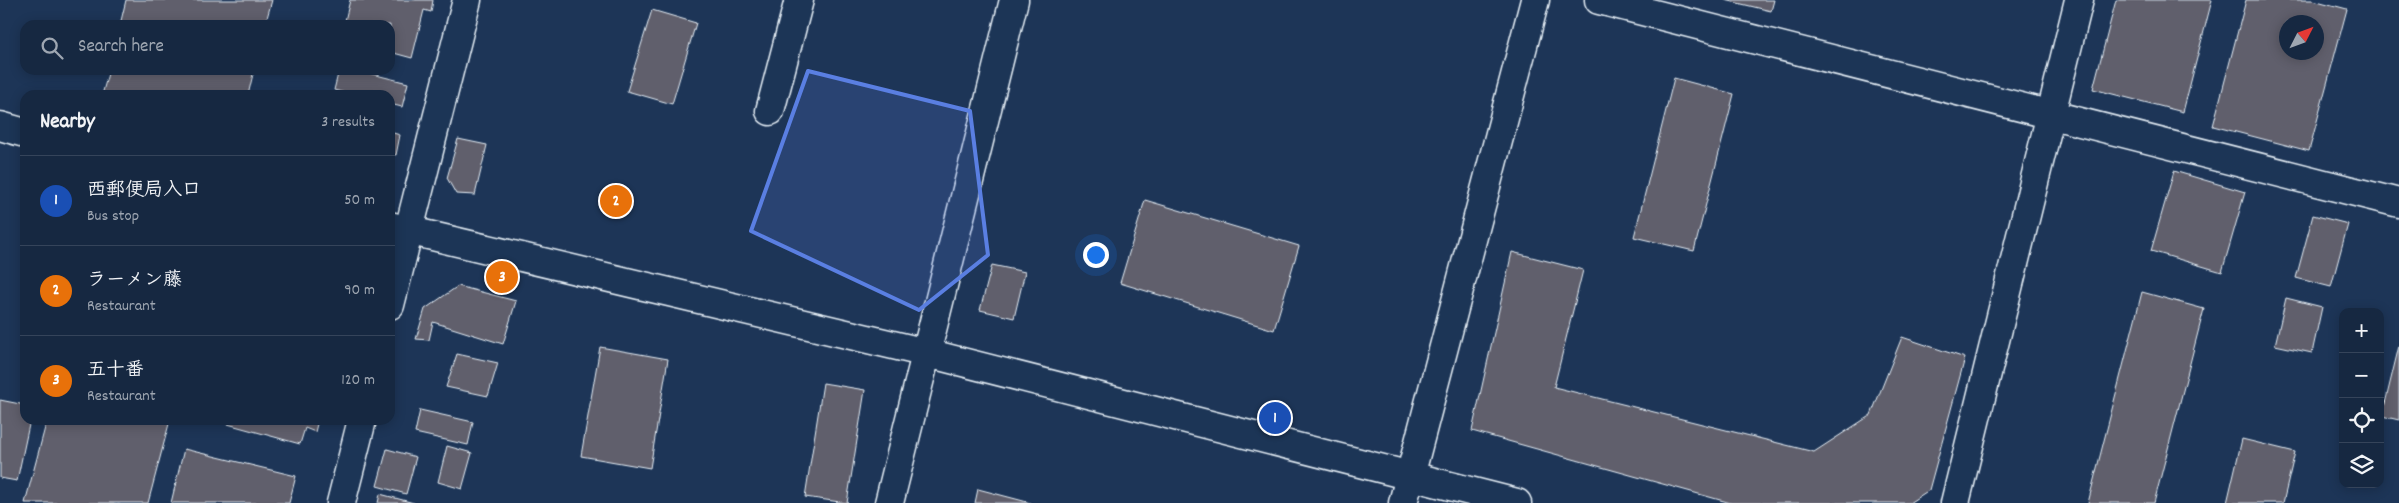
<!DOCTYPE html>
<meta charset="utf-8">
<style>
:root{--surface:#162841;--page:#23344c;--text:#f1f3f6;--muted:#9ea6b1;--line:#35445a;--accent:#ff9aa2}
body{margin:0;font-family:Dekko,"Klee One",sans-serif;background:var(--page);color:var(--text)}
.controls{position:absolute;right:15px;bottom:15px;display:grid;overflow:hidden;border-radius:10px;box-shadow:0 2px 12px #0003}
.controls button{width:45px;height:45px;display:grid;place-items:center;padding:0;border:0;border-bottom:1px solid var(--line);background:var(--surface);color:var(--text);font:25px sans-serif}
.compass{position:absolute;left:2279px;top:15px;width:45px;height:45px;border-radius:50%;background:var(--surface);box-shadow:0 2px 12px #0003;rotate:48deg}
.you{position:absolute;left:1095px;top:254px;width:18px;height:18px;margin:-12px;border:4px solid #fff;border-radius:50%;background:#1a73e8;box-shadow:0 0 0 8px #1a73e833}
.badge{display:grid;place-items:center;width:32px;height:32px;border-radius:50%;background:var(--accent);color:#fff;font-size:16px;font-weight:700}
.pin{position:absolute;translate:-50% -50%;border:2px solid #fff;box-shadow:0 1px 5px #0006}
.list{margin:0;padding:0;list-style:none}
h2{display:flex;justify-content:space-between;align-items:center;height:65px;margin:0;padding:0 20px;font-size:21px}
h2 small{font-size:16px;font-weight:400;color:var(--muted)}
.list li{display:grid;grid-template-columns:32px 1fr auto;gap:15px;align-items:center;box-sizing:border-box;height:90px;padding:0 20px;border-top:1px solid var(--line)}
.list b{display:block;font-size:19px;white-space:nowrap}
.list p{margin:0;font-size:16px;white-space:nowrap;color:var(--muted)}
.list em{font-size:16px;font-style:normal;color:var(--muted)}
.icon{flex:none;width:28px;height:28px;fill:none;stroke:currentColor;stroke-width:2;stroke-linecap:round;stroke-linejoin:round}
.map{position:relative;flex:none;width:2399px;height:503px;overflow:hidden}
.search{position:absolute;background:var(--surface);box-shadow:0 2px 12px #0003;left:20px;top:20px;width:375px;height:55px;display:flex;align-items:center;gap:12px;box-sizing:border-box;padding:0 18px;border-radius:15px;color:var(--muted);font-size:19px}
.panel{position:absolute;background:var(--surface);box-shadow:0 2px 12px #0003;left:20px;top:90px;width:375px;height:335px;border-radius:15px}
.map>svg:first-child{display:block}
.building{fill:#615f6c;stroke:#e8f1f8;fill-rule:evenodd}
.lines{fill:none;stroke-linecap:round;stroke-linejoin:round}
.minor-casing{stroke:#e8f1f8;stroke-width:31}
.minor{stroke:#1d3557;stroke-width:28}
.marked{fill:#5a7fe2;fill-opacity:0.2;stroke:#5a7fe2;stroke-width:4;stroke-linejoin:round}
</style>
<div class="map">
<svg width="2399" height="503" viewBox="0 0 2399 503">
<rect width="100%" height="100%" fill="#1d3557"/>
<filter id="ink" filterUnits="userSpaceOnUse"><feTurbulence type="fractalNoise" baseFrequency=".02" numOctaves="2"/><feDisplacementMap in="SourceGraphic" scale="10" xChannelSelector="R" yChannelSelector="G"/><feConvolveMatrix kernelMatrix="1 2 1 2 8 2 1 2 1" color-interpolation-filters="sRGB"/></filter>
<g filter="url(#ink)">
<g class="building">
<polygon points="126,0 272,0 265,25 120,25"/>
<polygon points="350,0 433,0 431,12 424,10 412,58 390,52 390,25 344,25"/>
<polygon points="1725,0 1774,0 1771,11"/>
<polygon points="2116,0 2212,0 2183,112 2093,89"/>
<path d="M2246,0H2313L2347,9L2309,151L2213,126ZM2286,22H2316V52H2286Z"/>
<polygon points="652,10 696,23 672,104 627,91"/>
<polygon points="109,70 254,70 248,95 102,95"/>
<polygon points="339,70 356,70 408,83 402,107 390,104 390,95 353,95 334,90"/>
<polygon points="1674,78 1734,94 1694,251 1634,237"/>
<polygon points="390,132 400,135 396,155 390,154"/>
<polygon points="458,139 487,145 475,195 456,194 447,178"/>
<polygon points="2174,171 2245,192 2222,272 2151,251"/>
<polygon points="1145,200 1299,246 1274,330 1120,283"/>
<polygon points="2313,215 2348,224 2331,287 2296,278"/>
<polygon points="1512,252 1583,270 1554,387 1814,452 1871,415 1902,337 1965,358 1929,490 1909,503 1731,503 1472,431"/>
<polygon points="992,265 1025,272 1014,318 980,310"/>
<polygon points="458,286 516,301 503,344 433,322 429,340 416,339 425,309"/>
<polygon points="2142,292 2204,309 2154,503 2088,503"/>
<polygon points="2286,298 2322,307 2312,353 2275,345"/>
<polygon points="2399,346 2399,420 2382,416"/>
<polygon points="600,347 668,359 650,468 581,456"/>
<polygon points="457,354 498,363 488,396 446,387"/>
<polygon points="823,383 865,390 847,503 805,497"/>
<polygon points="0,400 25,405 25,420 30,420 17,481 0,478"/>
<polygon points="420,410 473,422 468,445 415,433"/>
<polygon points="47,420 170,420 148,503 25,503"/>
<polygon points="213,420 318,420 315,432 305,428 300,444"/>
<polygon points="2242,439 2295,452 2283,503 2227,503"/>
<polygon points="447,446 472,453 462,489 438,482"/>
<polygon points="184,449 296,476 289,503 171,503"/>
<polygon points="387,449 416,457 406,494 377,486"/>
<polygon points="978,489 1031,503 975,503"/>
<polygon points="380,494 414,503 378,503"/>
</g>
<g class="lines">
<g class="minor-casing">
<g id="minor">
<polyline points="1599,0 2399,203"/>
<polyline points="770,111 799,0"/>
<polyline points="0,126 25,133"/>
<polyline points="390,226 927,353 1517,503"/>
<polyline points="390,305 467,0"/>
<polyline points="341,503 362,420"/>
<polyline points="889,503 1014,0"/>
<polyline points="1403,503 1535,0"/>
<polyline points="1955,503 2079,0"/>
</g>
</g>
<use href="#minor" class="minor"/>
</g>
</g>
<path class="marked" d="M808,71L970,111L988,255L919,310L751,231Z"/>
</svg>
<div class="controls">
<button>+</button>
<button>−</button>
<button><svg class="icon" aria-label="locate" viewBox="0 0 24 24"><circle cx="12" cy="12" r="6"/><path d="M12 2v4M12 18v4M2 12h4M18 12h4"/></svg></button>
<button><svg class="icon" aria-label="layers" viewBox="0 0 24 24"><path d="M12 4l9 5-9 5-9-5zM3 14l9 5 9-5"/></svg></button>
</div>
<svg class="compass" viewBox="-18 -18 36 36"><path d="M0-13l5 13h-10z" fill="#e53935"/><path d="M0 13l5-13h-10z" fill="#9ea6b1"/></svg>
<div class="you"></div>
<div class="pin badge" style="left:1275px;top:418px;background:#1a4fb4">1</div>
<div class="pin badge" style="left:616px;top:201px;background:#e8710a">2</div>
<div class="pin badge" style="left:502px;top:277px;background:#e8710a">3</div>
<div class="search"><svg class="icon" aria-label="search" viewBox="0 0 24 24"><circle cx="10" cy="10" r="6"/><path d="M15 15l6 6"/></svg>Search here</div>
<section class="panel">
<h2>Nearby<small>3 results</small></h2>
<ul class="list">
<li><span class="badge" style="background:#1a4fb4">1</span><div><b>西郵便局入口</b><p>Bus stop</p></div><em>50 m</em></li>
<li><span class="badge" style="background:#e8710a">2</span><div><b>ラーメン藤</b><p>Restaurant</p></div><em>90 m</em></li>
<li><span class="badge" style="background:#e8710a">3</span><div><b>五十番</b><p>Restaurant</p></div><em>120 m</em></li>
</ul>
</section>
</div>
